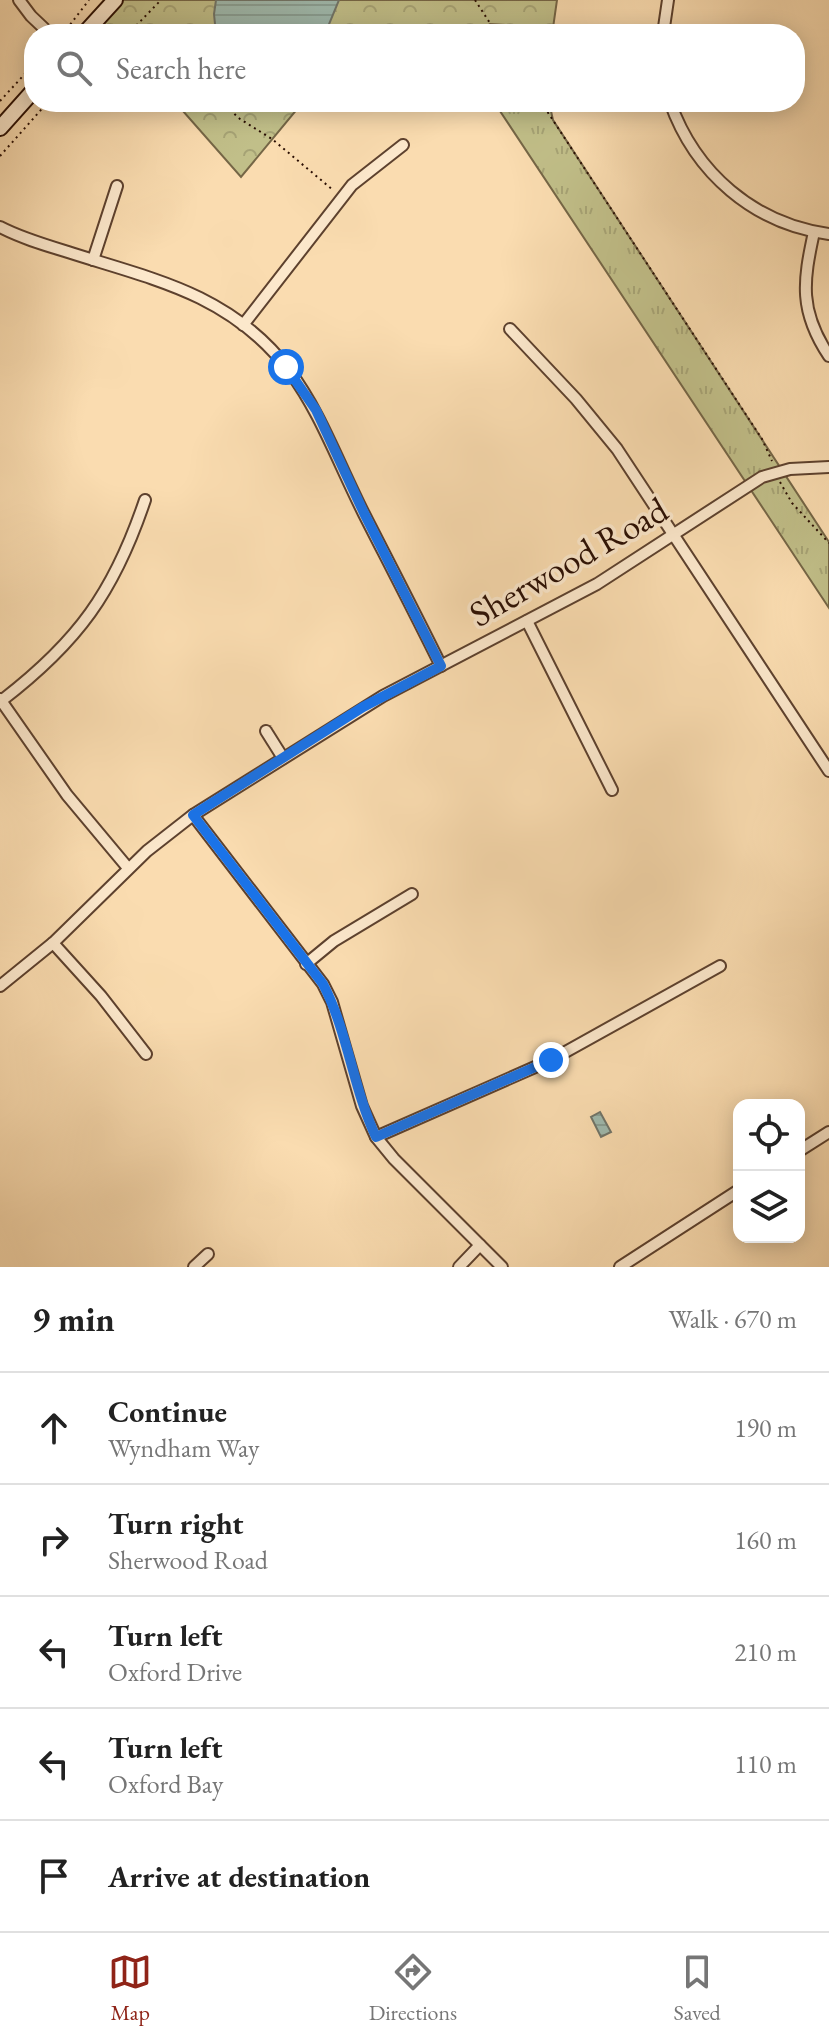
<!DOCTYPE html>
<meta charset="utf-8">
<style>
:root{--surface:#fff;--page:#f6f6f6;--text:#222;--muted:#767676;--line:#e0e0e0;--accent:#8f2418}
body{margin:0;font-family:"EB Garamond",serif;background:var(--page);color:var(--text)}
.controls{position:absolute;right:24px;bottom:24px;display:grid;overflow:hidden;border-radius:16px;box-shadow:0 4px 20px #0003}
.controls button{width:72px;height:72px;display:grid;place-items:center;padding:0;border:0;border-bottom:2px solid var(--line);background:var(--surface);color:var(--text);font:40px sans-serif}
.stop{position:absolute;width:24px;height:24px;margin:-18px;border:6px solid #1a73e8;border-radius:50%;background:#fff}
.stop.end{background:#1a73e8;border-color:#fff;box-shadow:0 2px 8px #0008}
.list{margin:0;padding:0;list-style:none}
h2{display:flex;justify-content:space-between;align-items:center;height:104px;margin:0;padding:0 32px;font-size:34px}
h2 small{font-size:26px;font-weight:400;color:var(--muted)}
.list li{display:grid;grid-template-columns:52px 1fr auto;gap:24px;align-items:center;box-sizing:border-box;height:112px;padding:0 32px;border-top:2px solid var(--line)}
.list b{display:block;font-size:30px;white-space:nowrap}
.list p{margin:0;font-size:26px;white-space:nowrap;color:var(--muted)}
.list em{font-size:26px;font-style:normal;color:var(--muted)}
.icon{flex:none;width:44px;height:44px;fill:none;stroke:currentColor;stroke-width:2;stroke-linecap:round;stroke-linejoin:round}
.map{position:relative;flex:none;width:829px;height:1267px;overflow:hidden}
.search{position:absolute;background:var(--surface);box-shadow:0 4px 20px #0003;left:24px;right:24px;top:24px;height:88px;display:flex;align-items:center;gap:20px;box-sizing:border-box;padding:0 28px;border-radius:32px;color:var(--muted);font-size:30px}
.sheet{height:664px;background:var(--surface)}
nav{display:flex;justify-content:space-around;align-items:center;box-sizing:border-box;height:112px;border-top:2px solid var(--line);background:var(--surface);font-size:22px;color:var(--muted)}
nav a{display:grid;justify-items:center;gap:4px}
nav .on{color:var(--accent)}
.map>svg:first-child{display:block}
.grass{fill:url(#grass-tufts);stroke:#756646;stroke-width:2}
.park{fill:url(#park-crowns);stroke:#756646;stroke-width:2}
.water{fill:url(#water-rules);stroke:#70756a;stroke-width:2}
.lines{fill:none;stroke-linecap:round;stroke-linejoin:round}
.street-casing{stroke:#5d412e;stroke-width:14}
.secondary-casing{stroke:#290d02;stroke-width:18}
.path{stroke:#290d02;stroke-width:2;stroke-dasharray:2 4;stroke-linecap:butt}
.street{stroke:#fce8cc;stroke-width:10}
.secondary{stroke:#fce8cc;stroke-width:14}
.route{stroke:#1a73e8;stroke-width:10}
.labels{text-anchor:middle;stroke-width:7;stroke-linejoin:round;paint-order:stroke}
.street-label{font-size:36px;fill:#290d02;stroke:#fce8cc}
</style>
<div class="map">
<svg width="829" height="1267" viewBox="0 0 829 1267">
<defs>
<pattern id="grass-tufts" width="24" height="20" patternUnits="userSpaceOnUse" patternTransform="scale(2)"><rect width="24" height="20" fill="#c1bf89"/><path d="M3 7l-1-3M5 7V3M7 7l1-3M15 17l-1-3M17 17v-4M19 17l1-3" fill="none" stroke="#a6a375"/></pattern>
<pattern id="park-crowns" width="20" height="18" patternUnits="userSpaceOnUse" patternTransform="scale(2)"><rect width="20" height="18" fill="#c1bf89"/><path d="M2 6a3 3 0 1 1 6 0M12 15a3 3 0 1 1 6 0" fill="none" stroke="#a6a375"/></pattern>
<pattern id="water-rules" width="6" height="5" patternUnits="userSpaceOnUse" patternTransform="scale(2)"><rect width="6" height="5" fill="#9fbbb0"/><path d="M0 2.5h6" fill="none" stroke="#89a096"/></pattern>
</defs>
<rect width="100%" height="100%" fill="#fadcb0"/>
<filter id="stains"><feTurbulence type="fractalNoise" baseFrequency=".0025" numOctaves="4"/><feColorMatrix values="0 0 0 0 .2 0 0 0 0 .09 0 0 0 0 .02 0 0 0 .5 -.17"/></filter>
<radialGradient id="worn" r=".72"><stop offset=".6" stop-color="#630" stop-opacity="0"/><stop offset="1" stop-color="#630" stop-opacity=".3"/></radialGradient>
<polygon class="grass" points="494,102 549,102 553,120 829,542 829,608"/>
<g class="park">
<polygon points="115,0 557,0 553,28 490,24 475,34 92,34"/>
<polygon points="175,102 303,102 241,177"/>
</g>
<g class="water">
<polygon points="216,0 339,0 325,34 216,34 214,14"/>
<polygon points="600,1112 611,1132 601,1137 591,1117"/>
</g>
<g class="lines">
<g class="street-casing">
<g id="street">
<polyline points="19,0 31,16 50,34"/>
<polyline points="663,34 668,0"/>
<path d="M670,102C695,173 754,224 829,234"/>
<path d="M0,227C21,238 45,245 68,252C111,266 159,278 200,298C301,348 318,422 364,514C390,565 416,615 441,666"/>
<path d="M814,232C803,282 799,311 829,356"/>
<polyline points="93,260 117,186"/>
<polyline points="243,325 352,185 403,145"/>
<polyline points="510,329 576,399 617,449 829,771"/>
<polyline points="527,621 612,790"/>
<polyline points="0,699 67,795 128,868"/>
<path d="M1,701C78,642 114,592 145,500"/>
<polyline points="266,731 283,758"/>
<polyline points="193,815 323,984 332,1002 362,1106 376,1137 394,1159 502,1267"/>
<polyline points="53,943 101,996 146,1054"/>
<polyline points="306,964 334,941 412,894"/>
<polyline points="0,986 53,943 147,851 193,815 383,696 597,584 762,477 790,469 829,467"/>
<polyline points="376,1137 551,1060 720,966"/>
<polyline points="799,1151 829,1132"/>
<polyline points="194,1267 208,1254"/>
<polyline points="459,1267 480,1245"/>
<polyline points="620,1267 739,1190"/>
</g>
</g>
<g class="secondary-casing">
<g id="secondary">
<polyline points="84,34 115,0"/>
<polyline points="0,128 34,90"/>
</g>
</g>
<g class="path">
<polyline points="475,0 497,34"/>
<polyline points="63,34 89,0"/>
<polyline points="128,34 161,0"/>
<polyline points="0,101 34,64"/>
<polyline points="221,102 240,119 272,139 333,190"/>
<polyline points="541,102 762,439 772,461"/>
<polyline points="0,156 48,102"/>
<polyline points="780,482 792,503 829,543"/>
</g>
<use href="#street" class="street"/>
<use href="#secondary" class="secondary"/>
</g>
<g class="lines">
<path class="route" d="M286,367L316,410L364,513L441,666L363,707L193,815L323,984C348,1032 353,1088 376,1137L551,1060"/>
</g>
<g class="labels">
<g class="street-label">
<text transform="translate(568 561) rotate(-30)" y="13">Sherwood Road</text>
</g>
</g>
<rect width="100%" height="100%" filter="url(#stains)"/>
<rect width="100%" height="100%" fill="url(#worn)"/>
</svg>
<div class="controls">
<button><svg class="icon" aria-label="locate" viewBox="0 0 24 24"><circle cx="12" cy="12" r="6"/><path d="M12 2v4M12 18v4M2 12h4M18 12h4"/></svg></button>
<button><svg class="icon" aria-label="layers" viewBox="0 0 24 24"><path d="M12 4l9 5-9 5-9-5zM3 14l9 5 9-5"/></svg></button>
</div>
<div class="stop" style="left:286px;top:367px"></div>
<div class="stop end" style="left:551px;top:1060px"></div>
<div class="search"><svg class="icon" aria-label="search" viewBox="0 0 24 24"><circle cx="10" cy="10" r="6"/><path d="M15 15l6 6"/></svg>Search here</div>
</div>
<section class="sheet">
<h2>9 min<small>Walk · 670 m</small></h2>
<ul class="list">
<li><svg class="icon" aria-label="ahead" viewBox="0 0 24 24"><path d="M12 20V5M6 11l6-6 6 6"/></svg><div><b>Continue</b><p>Wyndham Way</p></div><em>190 m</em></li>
<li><svg class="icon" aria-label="right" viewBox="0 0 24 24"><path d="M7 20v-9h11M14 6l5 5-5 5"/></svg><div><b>Turn right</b><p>Sherwood Road</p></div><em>160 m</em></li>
<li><svg class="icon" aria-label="left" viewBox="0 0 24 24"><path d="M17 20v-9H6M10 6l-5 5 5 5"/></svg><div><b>Turn left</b><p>Oxford Drive</p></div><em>210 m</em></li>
<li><svg class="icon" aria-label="left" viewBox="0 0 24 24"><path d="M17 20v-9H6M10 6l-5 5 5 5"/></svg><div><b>Turn left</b><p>Oxford Bay</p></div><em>110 m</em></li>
<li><svg class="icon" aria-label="arrive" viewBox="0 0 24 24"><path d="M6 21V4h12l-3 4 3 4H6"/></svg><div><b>Arrive at destination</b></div></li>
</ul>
</section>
<nav>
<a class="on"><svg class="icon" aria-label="map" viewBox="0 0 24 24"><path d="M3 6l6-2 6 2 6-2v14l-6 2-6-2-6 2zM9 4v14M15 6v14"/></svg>Map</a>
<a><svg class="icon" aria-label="directions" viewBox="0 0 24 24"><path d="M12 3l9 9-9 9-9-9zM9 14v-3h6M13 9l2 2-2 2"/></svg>Directions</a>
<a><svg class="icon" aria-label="saved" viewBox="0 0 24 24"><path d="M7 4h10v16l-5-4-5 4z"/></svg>Saved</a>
</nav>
